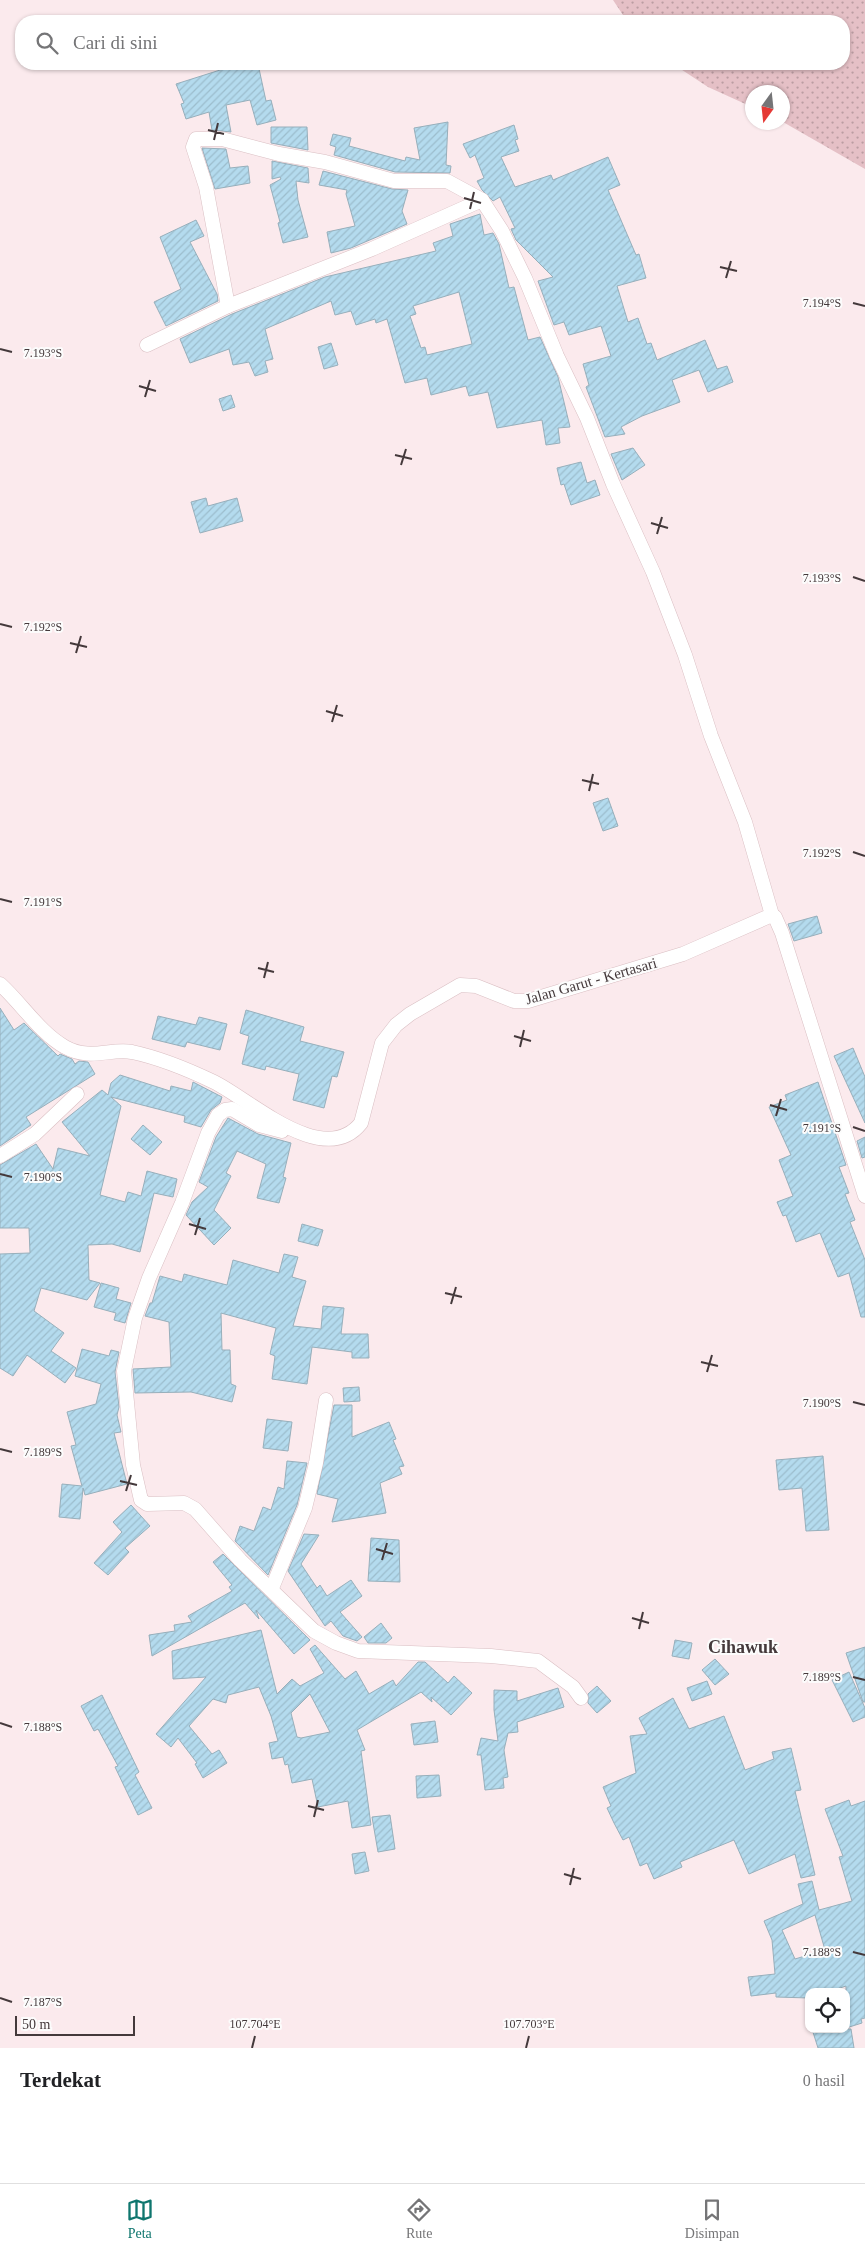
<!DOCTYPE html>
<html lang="id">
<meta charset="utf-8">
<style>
:root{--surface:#fff;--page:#f6f6f6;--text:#202124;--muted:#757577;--line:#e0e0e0;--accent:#0f766e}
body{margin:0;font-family:"Times New Roman",serif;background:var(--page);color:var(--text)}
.controls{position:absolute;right:15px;bottom:15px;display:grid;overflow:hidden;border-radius:10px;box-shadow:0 1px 4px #0004}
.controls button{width:45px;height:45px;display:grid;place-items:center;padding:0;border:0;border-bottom:1px solid var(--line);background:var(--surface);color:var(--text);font:25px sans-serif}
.compass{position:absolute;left:745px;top:85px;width:45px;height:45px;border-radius:50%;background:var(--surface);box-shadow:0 1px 4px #0004;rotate:195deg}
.scale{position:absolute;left:15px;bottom:12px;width:120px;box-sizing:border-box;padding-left:5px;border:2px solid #44393b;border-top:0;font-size:14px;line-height:18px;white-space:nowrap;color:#44393b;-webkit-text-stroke:4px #fcfcfc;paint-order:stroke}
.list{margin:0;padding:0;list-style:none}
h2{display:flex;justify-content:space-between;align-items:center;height:65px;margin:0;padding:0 20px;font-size:21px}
h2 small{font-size:16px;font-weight:400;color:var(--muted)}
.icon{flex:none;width:28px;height:28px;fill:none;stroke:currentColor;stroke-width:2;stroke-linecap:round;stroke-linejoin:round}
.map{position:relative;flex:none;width:865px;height:2048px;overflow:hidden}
.search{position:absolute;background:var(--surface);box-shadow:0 1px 4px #0004;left:15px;right:15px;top:15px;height:55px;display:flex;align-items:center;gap:12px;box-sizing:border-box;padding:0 18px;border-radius:20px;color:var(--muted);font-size:19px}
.sheet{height:135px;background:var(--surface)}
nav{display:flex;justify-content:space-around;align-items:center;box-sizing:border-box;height:70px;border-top:1px solid var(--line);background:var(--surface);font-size:14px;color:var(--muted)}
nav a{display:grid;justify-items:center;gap:2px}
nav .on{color:var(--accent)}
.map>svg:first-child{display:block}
.grass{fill:url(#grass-dots)}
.building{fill:url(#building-hatch);stroke:#97afbb;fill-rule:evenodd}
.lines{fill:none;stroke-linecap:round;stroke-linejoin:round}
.minor-casing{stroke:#dabfc3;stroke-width:15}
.minor{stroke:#fff;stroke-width:14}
.ticks{fill:none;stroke:#44393b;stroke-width:2}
.labels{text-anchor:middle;stroke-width:4;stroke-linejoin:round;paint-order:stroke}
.street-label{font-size:15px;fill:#44393b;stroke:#fcfcfc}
.quarter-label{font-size:18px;font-weight:bold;fill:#44393b;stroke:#fcfcfc}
.ticks-label{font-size:12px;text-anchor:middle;fill:#44393b;stroke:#fcfcfc;stroke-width:4;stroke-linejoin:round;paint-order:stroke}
</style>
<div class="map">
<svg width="865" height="2048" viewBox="0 0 865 2048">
<defs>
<pattern id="grass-dots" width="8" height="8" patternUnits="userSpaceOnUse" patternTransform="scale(1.25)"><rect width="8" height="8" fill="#e5c0c6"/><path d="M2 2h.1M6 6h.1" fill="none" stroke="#bb9da2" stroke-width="1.8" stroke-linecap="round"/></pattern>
<pattern id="building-hatch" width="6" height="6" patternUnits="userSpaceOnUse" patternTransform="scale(1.25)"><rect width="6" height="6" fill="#b4dbee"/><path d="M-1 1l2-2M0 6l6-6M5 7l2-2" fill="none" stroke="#9cbdcd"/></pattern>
</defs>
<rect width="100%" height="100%" fill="#fbeaed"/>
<polygon class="grass" points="613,0 865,0 865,169 783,122 782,92 752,92 752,107 708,87 673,64 844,64 844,21 627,21"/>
<g class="building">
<polygon points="239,64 258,64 266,101 271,100 276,120 257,125 250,100 226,105 231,132 212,130 209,112 186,119 181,104 184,103 176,84"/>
<polygon points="448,122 446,165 451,166 450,173 395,172 334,155 336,147 330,145 333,134 351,138 349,146 405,161 406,157 420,160 414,128"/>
<polygon points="514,125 518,139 515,140 519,151 501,157 515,187 551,175 553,180 608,157 620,185 608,190 636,255 639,254 646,278 617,286 628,322 638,318 647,344 651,343 657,360 705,340 717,369 727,366 733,382 708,392 699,370 672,380 680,402 642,416 621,427 625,434 605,437 586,387 589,385 583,364 611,356 601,326 569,335 564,322 554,325 538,281 553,277 516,240 511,229 515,228 500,197 493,201 482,190 477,181 484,178 475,155 470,158 463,144"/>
<polygon points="271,127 307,127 308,150 271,143"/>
<polygon points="202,148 226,149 230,168 248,166 250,183 215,189"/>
<polygon points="272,161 308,168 309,183 296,181 298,200 308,237 283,243 278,223 280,222 270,185 281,179 280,177 272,179"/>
<polygon points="323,171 392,189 408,190 402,211 407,224 351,248 331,253 327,232 355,226 346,194 347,190 319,185"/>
<path d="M480,214L484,235L493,233L499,244L509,288L514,287L528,340L540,337L558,377L570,427L558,428L560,443L546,445L542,420L497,428L488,392L469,396L466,386L431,395L427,378L405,383L387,319L376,323L375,319L356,325L351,311L335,315L331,301L265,329L273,359L265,361L268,372L255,376L249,362L233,365L229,349L190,363L180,339L232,314L325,277L436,251L433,243L453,236L450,224ZM459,292L472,344L427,355L425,347L421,348L410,316L416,314L413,306Z"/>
<polygon points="196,220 204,236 190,242 217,294 218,301 166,326 154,302 181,289 160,237"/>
<polygon points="331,343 338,365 324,369 318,347"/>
<polygon points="231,395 235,407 223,411 219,399"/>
<polygon points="633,448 645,465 622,480 611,454"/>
<polygon points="581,462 587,483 595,480 600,495 571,505 564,484 561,485 557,468"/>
<polygon points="206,498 208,506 237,498 243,521 200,533 191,502"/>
<polygon points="608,798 618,826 603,831 593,803"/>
<polygon points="817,916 822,933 794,941 788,924"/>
<polygon points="0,1008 14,1030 24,1023 58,1056 60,1054 72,1059 75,1064 79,1061 88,1062 95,1074 26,1117 31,1125 0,1146"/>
<polygon points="246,1010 304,1027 300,1041 344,1052 337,1077 332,1076 324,1108 293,1100 299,1074 266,1066 265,1070 242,1064 249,1036 240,1033"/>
<polygon points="158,1016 196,1025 199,1017 227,1024 220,1050 187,1042 185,1047 152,1039"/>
<polygon points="853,1048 865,1077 865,1123 834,1056"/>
<polygon points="120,1075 170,1091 171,1086 191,1091 193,1082 222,1097 220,1103 211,1110 201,1127 184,1122 185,1116 111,1097 121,1106 100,1195 125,1202 128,1192 141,1196 147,1171 177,1179 173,1197 154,1193 140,1252 112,1244 88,1245 89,1280 100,1283 87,1300 41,1288 34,1311 64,1333 51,1351 76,1368 65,1383 27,1355 13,1376 0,1368 0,1254 30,1253 29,1228 0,1228 0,1165 36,1144 53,1169 58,1148 90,1156 62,1122 102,1090 108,1095 111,1083"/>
<polygon points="818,1082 846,1165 839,1167 849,1193 845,1194 855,1220 850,1222 865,1260 865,1317 861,1317 849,1273 838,1277 820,1233 796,1242 786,1215 783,1216 777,1202 793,1196 779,1160 791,1155 769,1107 787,1100 785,1095"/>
<polygon points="228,1118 258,1134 291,1143 283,1177 286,1178 279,1203 257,1198 266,1164 237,1151 226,1173 231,1176 214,1210 231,1228 214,1245 186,1215 192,1202 208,1187 199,1182 216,1137"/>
<polygon points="143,1125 162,1142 150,1155 131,1139"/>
<polygon points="865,1137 865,1157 862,1158 857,1141"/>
<polygon points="302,1224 323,1230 318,1246 298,1241"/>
<polygon points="284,1254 298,1257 292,1277 306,1281 293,1326 321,1329 323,1306 344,1308 341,1334 368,1334 369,1358 352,1358 352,1352 312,1347 307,1384 272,1379 275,1356 270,1354 276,1328 221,1313 222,1350 230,1350 231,1384 236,1386 232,1402 191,1392 135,1393 133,1369 171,1367 169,1322 145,1316 150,1303 152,1303 160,1276 182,1282 184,1274 227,1285 233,1260 279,1273"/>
<polygon points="101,1283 119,1288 116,1299 131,1303 125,1323 114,1320 116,1313 94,1307"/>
<polygon points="82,1349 109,1356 111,1350 119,1352 115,1372 119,1407 117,1415 121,1432 114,1433 127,1484 85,1495 83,1488 80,1519 59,1517 62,1484 82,1486 71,1446 76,1445 67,1412 96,1404 101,1384 75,1376"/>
<polygon points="359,1387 360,1401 344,1402 343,1388"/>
<polygon points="334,1405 352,1405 352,1437 389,1422 396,1439 393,1440 404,1466 399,1467 402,1474 380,1483 386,1513 332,1522 338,1499 317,1494"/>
<polygon points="267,1419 292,1422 288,1451 263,1448"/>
<polygon points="823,1456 829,1530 806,1531 802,1488 779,1490 776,1460"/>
<polygon points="287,1461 307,1463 297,1505 268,1575 235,1541 240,1526 254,1531 263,1507 271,1510 278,1487 284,1489"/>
<polygon points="131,1505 150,1526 125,1548 129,1552 108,1575 94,1563 122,1532 113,1522"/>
<polygon points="304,1534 319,1535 301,1564 317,1588 320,1585 327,1596 351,1580 362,1596 340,1612 362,1637 357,1641 343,1636 331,1621 325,1626 288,1571"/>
<polygon points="371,1538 399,1540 400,1582 368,1581"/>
<polygon points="223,1554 310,1640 294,1654 256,1610 259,1619 245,1603 152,1656 149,1635 175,1631 174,1625 192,1622 188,1616 232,1591 229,1587 232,1585 213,1562"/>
<polygon points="381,1623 392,1638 386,1643 368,1643 364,1637"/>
<path d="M261,1630L277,1694L292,1679L300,1686L324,1673L310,1649L315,1645L345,1679L356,1671L369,1694L393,1680L396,1686L418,1662H425L448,1683L454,1676L472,1693L451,1715L431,1697L432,1702L421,1692L357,1730L365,1750L361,1751L371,1825L352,1828L348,1801L318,1807L312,1779L292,1783L288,1764L285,1765L283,1757L272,1759L269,1743L278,1741L271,1716L259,1687L228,1695L226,1703L213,1699L189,1726L212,1754L219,1750L227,1763L203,1778L195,1764L197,1763L178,1738L171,1747L156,1734L206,1677L173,1679L172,1651ZM310,1694L330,1732L301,1738L297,1737L291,1713Z"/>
<polygon points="675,1640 692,1643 689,1659 672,1656"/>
<polygon points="865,1647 865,1702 863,1702 846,1653"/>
<polygon points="715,1659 729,1674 715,1685 702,1670"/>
<polygon points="849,1672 865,1708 865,1717 853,1722 832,1680"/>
<polygon points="707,1681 712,1694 692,1701 687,1688"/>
<polygon points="597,1686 611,1701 597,1713 588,1703 588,1694"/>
<polygon points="558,1688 564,1707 517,1722 518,1732 508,1733 504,1750 508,1777 503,1778 504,1788 485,1790 481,1755 477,1755 481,1738 498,1741 494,1710 494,1690 517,1691 517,1701"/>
<polygon points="102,1695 139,1772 135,1775 152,1808 138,1815 115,1767 118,1766 98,1729 94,1731 81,1706"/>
<polygon points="673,1698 689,1729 724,1716 745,1770 774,1759 772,1752 791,1748 801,1790 795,1791 815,1875 801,1878 795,1854 749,1874 734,1840 680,1862 682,1867 654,1879 647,1863 640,1866 629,1837 623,1840 614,1823 607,1808 611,1806 603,1787 636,1773 630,1736 647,1734 639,1718"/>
<polygon points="435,1721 438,1742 414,1745 411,1724"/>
<polygon points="439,1775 441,1796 417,1798 416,1776"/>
<path d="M849,1800L851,1806L865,1801V2018L861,2019L862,2023L846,2028V1986L828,1992H809V1998L776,1997V1993L751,1996L748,1977L775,1974L772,1940L764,1921L803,1904L798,1884L812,1881L819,1910L852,1901L839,1857L843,1856L825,1809ZM815,1915L825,1950L795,1959L782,1930Z"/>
<polygon points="390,1815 395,1849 378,1852 372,1817"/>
<polygon points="365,1852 369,1871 355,1874 352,1854"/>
<polygon points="812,2029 851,2029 854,2048 818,2048"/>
</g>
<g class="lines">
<g class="minor-casing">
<g id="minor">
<polyline points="228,306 206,187 193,147 196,139 222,139 279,154 325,162 394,181 447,181 482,200"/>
<polyline points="147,345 228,306 372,249 482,200 502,231 525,278 557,356 587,418 613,484 653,572 685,655 711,736 745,822 772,915"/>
<path d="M0,984C22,1004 40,1033 65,1047C90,1061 110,1048 132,1052C160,1058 189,1070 214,1082C249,1099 324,1170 361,1123L382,1043L396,1025L410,1014L460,985L476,986L514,1001H528L683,954L772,915L775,917L782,933L865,1196"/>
<polyline points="282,1131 259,1125 232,1109 225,1110 218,1115 208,1133 182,1203 149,1278 135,1318 124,1371 133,1465 141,1500 147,1504 184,1503 195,1509 240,1560 314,1631 336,1643 358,1651 491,1656 538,1661 573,1687 581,1698"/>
<polyline points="0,1156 35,1134 77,1094"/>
<polyline points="272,1588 305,1508 316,1463 326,1400"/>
</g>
</g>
<use href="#minor" class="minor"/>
</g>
<path class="ticks" d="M208,130L224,134M214,140L218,123M464,198L481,203M470,209L474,192M720,267L737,271M726,278L731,261M853,303L865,306M0,349L12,352M139,386L156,391M145,397L150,380M395,455L412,459M401,465L406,449M651,523L668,528M657,534L662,517M853,577L865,581M0,624L12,627M70,643L87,647M76,653L81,636M326,711L343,716M332,722L337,705M582,780L599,784M589,791L593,774M853,852L865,856M0,899L12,902M258,968L274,972M264,978L268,962M514,1036L531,1041M520,1047L524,1030M770,1105L787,1110M776,1116L781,1099M853,1127L865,1131M0,1174L12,1177M189,1224L206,1229M195,1235L200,1218M445,1293L462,1297M451,1304L456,1287M701,1362L718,1366M707,1372L712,1355M853,1402L865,1405M0,1449L12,1452M120,1481L137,1485M126,1491L131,1475M376,1549L393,1554M382,1560L387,1543M632,1618L649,1623M639,1629L643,1612M853,1677L865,1680M0,1723L12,1727M308,1806L324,1810M314,1817L318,1800M564,1874L581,1879M570,1885L574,1868M853,1952L865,1955M0,1998L12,2002M252,2048L255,2036M526,2048L529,2036"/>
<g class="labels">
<g class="street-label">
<text transform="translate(591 981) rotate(-16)" y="5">Jalan Garut - Kertasari</text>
</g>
<g class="quarter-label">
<text x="743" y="1653">Cihawuk</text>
</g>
</g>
<g class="ticks-label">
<text x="822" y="307">7.194°S</text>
<text x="43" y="357">7.193°S</text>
<text x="822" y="582">7.193°S</text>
<text x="43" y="631">7.192°S</text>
<text x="822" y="857">7.192°S</text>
<text x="43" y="906">7.191°S</text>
<text x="822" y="1132">7.191°S</text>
<text x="43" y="1181">7.190°S</text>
<text x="822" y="1407">7.190°S</text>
<text x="43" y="1456">7.189°S</text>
<text x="822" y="1681">7.189°S</text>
<text x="43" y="1731">7.188°S</text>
<text x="822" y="1956">7.188°S</text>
<text x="43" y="2006">7.187°S</text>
<text x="255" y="2028">107.704°E</text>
<text x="529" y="2028">107.703°E</text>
</g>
</svg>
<div class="controls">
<button><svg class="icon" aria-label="locate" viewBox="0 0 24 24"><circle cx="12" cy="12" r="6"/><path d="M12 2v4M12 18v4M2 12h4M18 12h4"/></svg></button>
</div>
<svg class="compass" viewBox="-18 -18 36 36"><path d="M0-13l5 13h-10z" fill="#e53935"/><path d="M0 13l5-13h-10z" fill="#757577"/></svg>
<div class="scale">50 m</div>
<div class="search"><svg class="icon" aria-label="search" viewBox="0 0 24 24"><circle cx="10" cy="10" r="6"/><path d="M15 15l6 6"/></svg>Cari di sini</div>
</div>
<section class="sheet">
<h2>Terdekat<small>0 hasil</small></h2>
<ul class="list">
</ul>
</section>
<nav>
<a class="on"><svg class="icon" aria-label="map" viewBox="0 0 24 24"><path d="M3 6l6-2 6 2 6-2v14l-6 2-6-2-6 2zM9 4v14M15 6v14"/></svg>Peta</a>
<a><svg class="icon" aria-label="directions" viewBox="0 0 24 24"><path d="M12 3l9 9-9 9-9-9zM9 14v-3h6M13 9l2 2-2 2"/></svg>Rute</a>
<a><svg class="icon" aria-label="saved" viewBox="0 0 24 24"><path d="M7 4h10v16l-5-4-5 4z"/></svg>Disimpan</a>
</nav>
